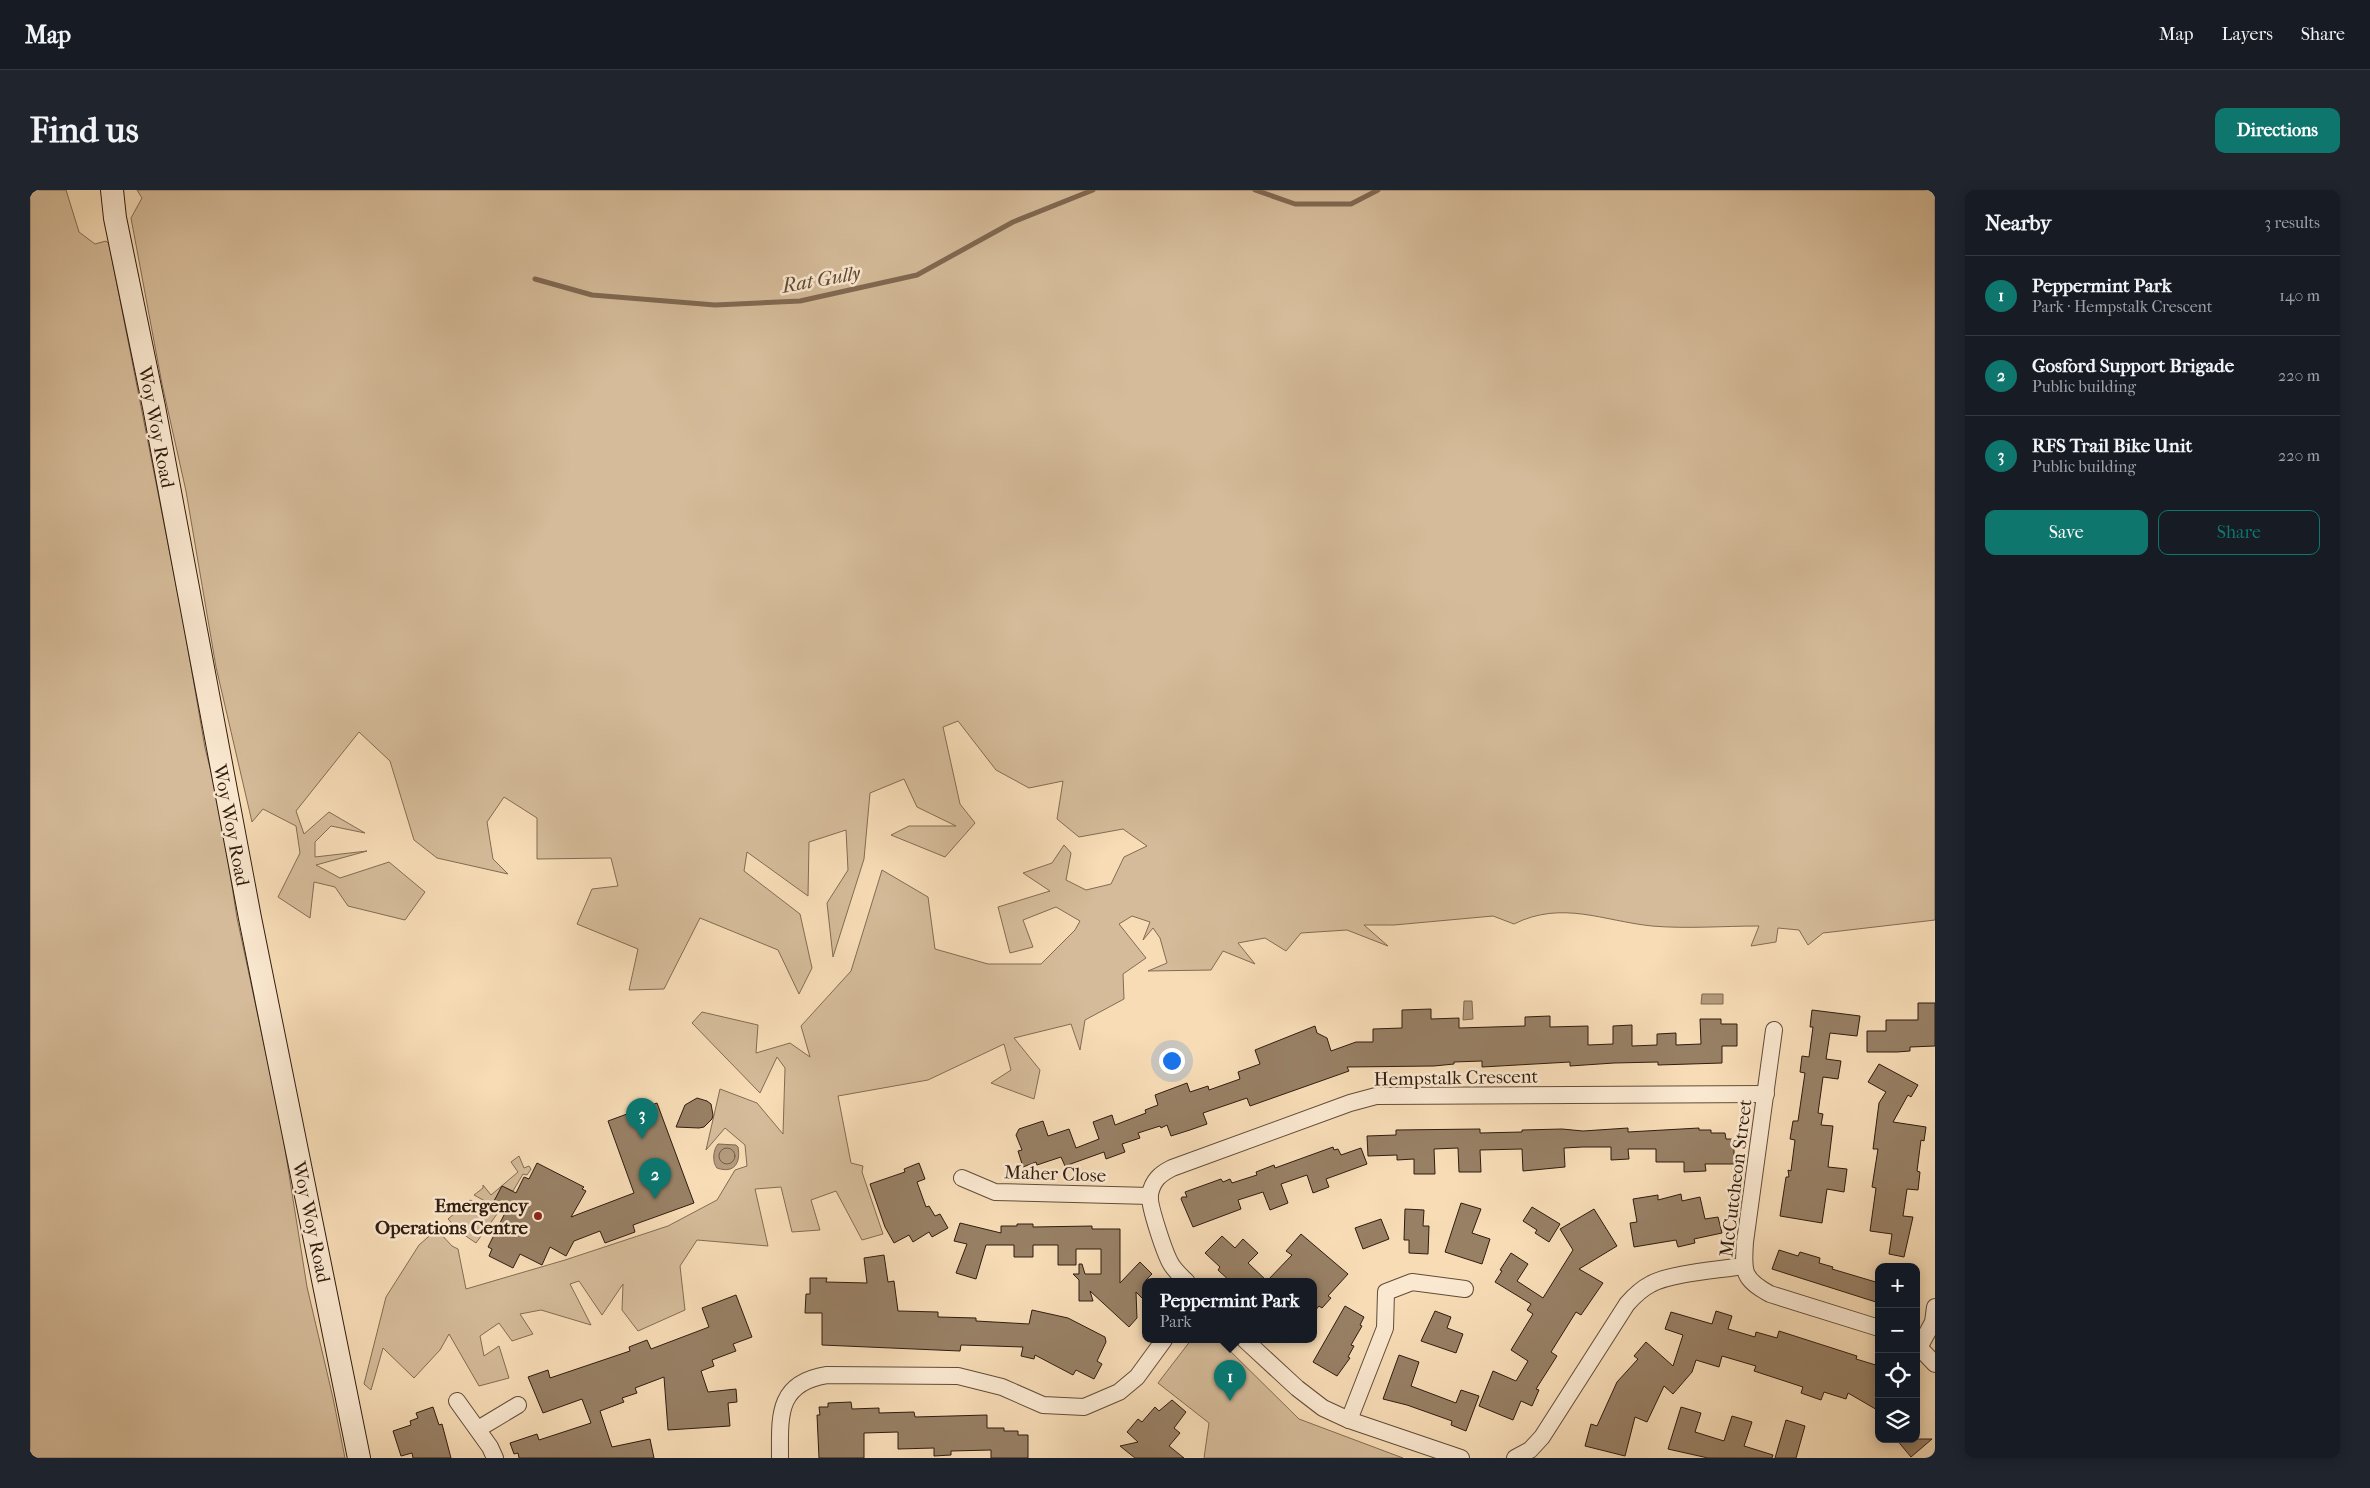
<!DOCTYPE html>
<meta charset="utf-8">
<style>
:root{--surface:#171b24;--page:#20242c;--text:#f1f3f6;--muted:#9ea1a6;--line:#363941;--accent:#0f766e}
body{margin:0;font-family:"IM FELL French Canon",serif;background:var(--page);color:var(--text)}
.controls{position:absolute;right:15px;bottom:15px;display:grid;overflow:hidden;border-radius:10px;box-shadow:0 2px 12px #0003}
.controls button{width:45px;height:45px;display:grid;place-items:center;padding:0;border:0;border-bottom:1px solid var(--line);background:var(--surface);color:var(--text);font:25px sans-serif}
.you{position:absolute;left:1141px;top:870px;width:18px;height:18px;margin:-12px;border:4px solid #fff;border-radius:50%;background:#1a73e8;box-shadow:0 0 0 8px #1a73e833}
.badge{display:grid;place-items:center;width:32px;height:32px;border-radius:50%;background:var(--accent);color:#fff;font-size:16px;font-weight:700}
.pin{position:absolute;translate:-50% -41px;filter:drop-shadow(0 1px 2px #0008)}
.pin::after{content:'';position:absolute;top:26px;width:18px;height:15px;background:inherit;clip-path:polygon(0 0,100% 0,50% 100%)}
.popup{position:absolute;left:1112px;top:1088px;width:175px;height:65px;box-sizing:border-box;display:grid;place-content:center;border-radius:10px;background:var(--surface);filter:drop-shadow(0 1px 4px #0005);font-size:16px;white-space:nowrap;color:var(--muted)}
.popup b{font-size:19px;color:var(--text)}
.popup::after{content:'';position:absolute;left:50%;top:100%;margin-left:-10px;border:10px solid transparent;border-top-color:var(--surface)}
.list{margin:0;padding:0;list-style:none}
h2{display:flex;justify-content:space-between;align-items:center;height:65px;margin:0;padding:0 20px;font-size:21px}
h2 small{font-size:16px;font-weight:400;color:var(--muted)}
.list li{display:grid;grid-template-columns:32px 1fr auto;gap:15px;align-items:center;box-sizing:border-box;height:80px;padding:0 20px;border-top:1px solid var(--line)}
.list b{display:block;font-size:19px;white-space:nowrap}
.list p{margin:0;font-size:16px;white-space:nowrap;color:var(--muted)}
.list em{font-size:16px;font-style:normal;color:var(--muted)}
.actions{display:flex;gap:10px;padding:15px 20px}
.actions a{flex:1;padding:11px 0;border:1px solid var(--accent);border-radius:10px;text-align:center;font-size:18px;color:var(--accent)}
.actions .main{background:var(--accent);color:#fff}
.icon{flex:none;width:28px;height:28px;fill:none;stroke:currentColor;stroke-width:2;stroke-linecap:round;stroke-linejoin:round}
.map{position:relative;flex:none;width:1905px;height:1268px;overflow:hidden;border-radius:10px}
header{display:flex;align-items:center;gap:30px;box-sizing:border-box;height:70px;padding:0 25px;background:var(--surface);border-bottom:1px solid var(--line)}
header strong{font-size:24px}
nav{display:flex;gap:28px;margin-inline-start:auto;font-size:18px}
.intro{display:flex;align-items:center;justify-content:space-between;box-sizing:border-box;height:120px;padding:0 30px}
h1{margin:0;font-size:35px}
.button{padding:12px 22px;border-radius:10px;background:var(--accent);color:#fff;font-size:18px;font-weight:700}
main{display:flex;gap:30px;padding:0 30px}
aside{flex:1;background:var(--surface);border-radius:10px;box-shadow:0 2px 12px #0003}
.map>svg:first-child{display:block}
.green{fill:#d5bb99;stroke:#836c54}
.water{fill:#b49b7d;stroke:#806851}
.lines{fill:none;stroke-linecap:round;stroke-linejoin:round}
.shore{stroke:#725c46;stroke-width:1}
.stream{stroke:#806851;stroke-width:5}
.building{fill:#988065;stroke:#311c0e}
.minor-casing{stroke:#624c38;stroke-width:18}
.secondary-casing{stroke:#311c0e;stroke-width:24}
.minor{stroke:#fae8d0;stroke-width:16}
.secondary{stroke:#fae8d0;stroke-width:22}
.poi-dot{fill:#8f2418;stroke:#fae8d0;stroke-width:2}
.labels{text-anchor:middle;stroke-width:5;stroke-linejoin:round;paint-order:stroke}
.street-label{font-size:19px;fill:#311c0e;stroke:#fae8d0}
.poi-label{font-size:19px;font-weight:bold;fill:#311c0e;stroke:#fae8d0;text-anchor:end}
.water-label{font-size:20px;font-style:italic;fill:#5f4835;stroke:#fae8d0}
</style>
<header>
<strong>Map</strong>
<nav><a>Map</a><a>Layers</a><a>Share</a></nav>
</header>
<div class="intro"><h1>Find us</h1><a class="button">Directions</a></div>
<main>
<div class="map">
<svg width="1905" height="1268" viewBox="0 0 1905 1268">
<rect width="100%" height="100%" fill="#f7dcb6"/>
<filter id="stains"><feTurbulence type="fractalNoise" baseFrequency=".004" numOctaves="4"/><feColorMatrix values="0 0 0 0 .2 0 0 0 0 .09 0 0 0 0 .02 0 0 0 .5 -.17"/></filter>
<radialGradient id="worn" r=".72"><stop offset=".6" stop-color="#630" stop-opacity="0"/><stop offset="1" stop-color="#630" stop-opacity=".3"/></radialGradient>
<g class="green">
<polygon points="0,0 36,0 49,42 65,54 76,51 79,54 153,430 175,558 189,613 207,728 251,934 277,1097 303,1208 315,1268 0,1268"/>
<path d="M107,0H1905V730L1793,743L1778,755L1769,740L1748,738L1746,752L1721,756L1729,736C1694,736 1657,739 1622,736C1573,731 1532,710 1484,734L1463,726L1364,735H1334L1358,756L1317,740L1271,743L1256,761L1235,748L1208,753L1225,774L1193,761L1181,780L1118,781L1137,773L1130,748L1123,738L1113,750L1120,732L1102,726L1089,734L1116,768L1093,784L1094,809L1055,830L1050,860L1041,834L984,848L1010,880L1004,909L961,893L981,880L974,854L898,890L808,906L821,973L833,976L832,982L853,1044L832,1050L806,1001L781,1010L790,1040L762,1042L751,997L725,999L738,1056L667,1050L650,1076L655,1120L608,1141L592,1120L593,1094L572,1125L549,1091L540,1094L561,1135L511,1120L490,1124L503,1144L482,1151L469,1133L450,1146L454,1166L469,1156L479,1188L449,1196L419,1144L410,1160L384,1188L353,1158L341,1200L334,1194L356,1107L389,1055L405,1041H408L422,1056L428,1059L436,1099L535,1070L638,1036L687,1010L705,980L717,976L715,955L695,938L676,960L690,899L727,913L753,944L755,878L747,867L730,903L662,833L672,822L728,835L726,863L760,853L780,867L771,836L821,781L852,680L898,707L905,759L958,774H1011L1045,740L1050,731L1026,717L993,730L1003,757L980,763L968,717L1020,701L993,683L1022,673L1034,655L1041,663L1036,690L1056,700L1081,694L1094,667L1117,656L1093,639L1049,647L1027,629L1033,591L999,598L966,580L928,531L913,537L930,614L945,633L915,667L861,645L879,636H926L887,617L874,589L840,603L834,669L803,767L797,713L818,680L816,640L779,652L778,706L717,662L714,681L770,724L782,778L769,804L748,760L670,728L634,799L599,800L608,759L547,734L562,699L588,696L581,668L507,669V628L474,607L457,632L463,669L478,684L407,668L384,650L360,571L329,542L266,621L274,644L299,622L335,643L301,636L285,652V667L337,661L286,675L310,688L359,672L395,702L375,730L318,716L305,697L284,692L280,728L248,707L270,663L266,636L233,619L222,632L186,477L156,301L132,194L101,28L112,8Z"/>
<polygon points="489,966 494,978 499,976 501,979 497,985 493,984 483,1001 472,996 463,1013 471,1020 444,1005 453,998 453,995 461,1005 488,982 481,972"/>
<polygon points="440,1010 467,1024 446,1053 430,1042 418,1029"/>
<polygon points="1161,1150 1189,1150 1269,1229 1373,1268 1174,1268 1179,1233 1128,1193"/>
</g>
<g class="water">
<polygon points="1672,804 1693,804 1693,814 1671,814"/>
<polygon points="1434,811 1442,811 1443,829 1433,830"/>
<path d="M688,954L706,955L708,957C711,973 704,984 687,978C682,972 683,960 688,954Z"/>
</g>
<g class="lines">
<circle class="shore" cx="697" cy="966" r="8"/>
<g class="stream">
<polyline points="1225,0 1265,14 1321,14 1348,0"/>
<polyline points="505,89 562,105 685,115 770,111 887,85 983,32 1063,0"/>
</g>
</g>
<g class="building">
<polygon points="1888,813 1905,813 1905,856 1880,857 1880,861 1867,862 1837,862 1837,841 1856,841 1856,830 1888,830"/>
<polygon points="1401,819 1401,829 1429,828 1429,838 1495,836 1495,827 1520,826 1520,837 1558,836 1558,855 1583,854 1583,836 1602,835 1602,856 1627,855 1627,844 1646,843 1646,855 1671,854 1670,829 1691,829 1691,834 1707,834 1707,856 1692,856 1692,873 1628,875 1628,872 1584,873 1540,876 1540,872 1452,877 1452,871 1424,872 1424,874 1404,876 1317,877 1319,881 1220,916 1217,908 1173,923 1177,934 1160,940 1141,946 1137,935 1131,938 1130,936 1108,943 1110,948 1092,954 1095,962 1076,969 1074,962 1035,976 1031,967 1007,975 1006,972 993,977 988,961 992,960 986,945 989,939 1013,931 1018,946 1039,939 1046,958 1069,949 1063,932 1082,925 1085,935 1116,923 1115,920 1128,915 1125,905 1157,893 1160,902 1178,896 1179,900 1210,889 1208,882 1230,874 1225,860 1285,836 1287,843 1297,848 1301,861 1326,852 1343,852 1343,839 1372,838 1372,820"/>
<polygon points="1782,820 1830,826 1827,846 1800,843 1796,869 1811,871 1808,889 1793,887 1788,923 1793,924 1791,935 1803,936 1798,977 1817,979 1814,1002 1797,999 1792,1033 1750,1026 1756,987 1759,987 1758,980 1761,981 1765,950 1760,949 1763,931 1768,931 1775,883 1770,882 1772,866 1779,867 1783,837 1780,837"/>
<polygon points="1849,874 1888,895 1881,907 1878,905 1863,932 1896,937 1894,951 1891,950 1887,981 1890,982 1888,1000 1877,999 1873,1026 1883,1027 1874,1067 1859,1064 1862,1044 1840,1041 1846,998 1842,997 1848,959 1843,959 1849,913 1856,902 1838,892"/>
<polygon points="667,908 677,911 681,914 683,925 682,929 674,937 669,938 646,937 655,915"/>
<polygon points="627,913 664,1013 603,1035 605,1042 575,1053 570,1041 544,1051 536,1066 520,1057 512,1075 490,1064 483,1078 459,1066 462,1059 458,1057 476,1021 463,1013 472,996 486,1003 494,987 499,989 507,973 554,997 552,999 556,1001 541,1027 604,1003 578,931"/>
<polygon points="1598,938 1598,942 1669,938 1669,940 1681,940 1681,943 1695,943 1696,949 1704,949 1704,974 1675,974 1676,981 1654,982 1654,972 1626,972 1626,959 1598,959 1599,969 1581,970 1581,957 1553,957 1534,958 1535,977 1493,981 1492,959 1450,960 1451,982 1429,982 1428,958 1404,959 1405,984 1384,984 1384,969 1367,970 1367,965 1338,966 1337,946 1366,945 1366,940 1450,939 1450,943 1492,942 1492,940 1532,939 1553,941"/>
<polygon points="1303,957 1304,960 1308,959 1311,965 1331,958 1337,974 1296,989 1299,997 1283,1003 1277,985 1251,994 1258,1013 1240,1020 1233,1002 1208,1010 1211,1019 1163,1037 1151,1009 1152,1007 1157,1007 1155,1002 1191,989 1193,992 1200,989 1202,993 1227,985 1226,982 1244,975 1245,978"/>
<polygon points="889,973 895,989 887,992 896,1017 899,1016 905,1026 910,1024 918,1038 902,1047 899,1042 883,1052 879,1045 864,1053 855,1037 840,994 875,982 874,979"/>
<polygon points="1651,1004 1652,1011 1670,1007 1675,1029 1688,1027 1692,1043 1664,1049 1665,1053 1648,1057 1646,1050 1604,1057 1600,1033 1607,1032 1603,1009 1628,1005 1628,1010"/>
<polygon points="1431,1013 1451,1019 1442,1043 1460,1049 1452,1074 1415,1062"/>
<polygon points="1502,1017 1530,1034 1519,1052 1505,1043 1507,1040 1493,1031"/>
<polygon points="1375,1019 1394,1020 1393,1036 1399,1036 1398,1064 1379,1063 1379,1050 1374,1050"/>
<polygon points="1564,1019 1587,1056 1549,1079 1573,1093 1551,1125 1546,1122 1521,1162 1527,1166 1506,1199 1509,1200 1502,1216 1491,1211 1483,1230 1449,1216 1463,1181 1486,1191 1498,1171 1481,1160 1503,1124 1497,1120 1501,1114 1465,1092 1472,1081 1470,1080 1481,1063 1498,1074 1487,1091 1513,1108 1543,1060 1530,1039"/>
<polygon points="1351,1029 1359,1049 1333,1059 1325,1038"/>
<polygon points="930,1033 971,1043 971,1036 987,1036 987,1034 1003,1034 1003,1037 1062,1036 1062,1039 1090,1039 1090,1093 1110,1072 1122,1084 1116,1090 1116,1112 1106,1102 1107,1128 1099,1137 1060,1101 1063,1111 1049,1111 1049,1090 1043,1084 1049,1084 1049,1074 1052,1074 1055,1084 1071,1084 1071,1059 1046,1059 1046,1075 1028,1075 1028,1055 1003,1055 1003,1067 984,1067 984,1055 956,1055 946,1089 926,1083 937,1054 924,1051"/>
<polygon points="1271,1044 1318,1084 1298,1106 1301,1108 1292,1118 1289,1116 1284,1122 1284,1092 1201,1092 1188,1080 1190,1077 1175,1063 1192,1046 1205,1058 1213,1049 1228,1063 1218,1073 1237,1091 1262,1065 1256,1061"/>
<polygon points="1749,1060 1768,1066 1770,1062 1790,1068 1789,1073 1803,1077 1802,1079 1849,1093 1849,1113 1742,1079"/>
<polygon points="854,1065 858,1092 864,1091 868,1121 908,1122 908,1127 946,1128 946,1131 999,1134 1002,1120 1038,1128 1075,1147 1076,1152 1067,1171 1072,1174 1064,1189 1046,1180 1043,1185 1005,1165 1004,1169 991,1166 993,1157 931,1155 930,1161 792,1155 792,1123 775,1123 776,1104 780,1104 780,1088 797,1088 796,1092 837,1093 834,1068"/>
<polygon points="706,1105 722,1147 703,1154 706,1161 682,1170 684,1176 671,1181 678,1202 706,1199 707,1212 698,1213 700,1236 638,1240 634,1187 605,1198 607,1203 592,1208 594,1212 570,1221 582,1257 620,1249 624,1268 489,1268 488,1263 484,1264 480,1253 507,1244 509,1250 561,1233 552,1209 513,1223 498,1187 518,1180 520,1188 600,1161 599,1157 617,1150 621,1159 679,1137 672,1118"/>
<polygon points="1315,1116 1334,1127 1330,1135 1332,1136 1321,1155 1324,1156 1318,1167 1320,1168 1307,1186 1283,1172"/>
<polygon points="1405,1121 1421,1127 1417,1138 1433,1144 1426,1163 1391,1151"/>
<polygon points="1686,1121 1702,1126 1698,1139 1725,1147 1726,1142 1747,1148 1749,1141 1827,1166 1826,1169 1849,1176 1849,1221 1818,1203 1816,1209 1794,1202 1791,1210 1771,1203 1773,1197 1724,1181 1726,1176 1692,1166 1689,1177 1666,1170 1662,1182 1643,1204 1634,1196 1617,1232 1605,1227 1595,1266 1555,1256 1561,1234 1567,1236 1587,1192 1608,1169 1604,1166 1616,1152 1643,1176 1653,1145 1635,1139 1641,1122 1682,1134"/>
<polygon points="1369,1165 1389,1172 1381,1196 1426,1213 1431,1200 1449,1206 1436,1241 1421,1235 1422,1231 1377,1215 1353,1209"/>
<polygon points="1142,1210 1156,1222 1144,1238 1150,1243 1139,1256 1154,1268 1105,1268 1090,1256 1108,1252 1097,1242 1108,1229 1112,1232 1125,1217 1129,1221"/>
<polygon points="821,1212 822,1219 849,1218 849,1223 884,1222 885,1227 957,1225 957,1238 974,1238 974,1241 988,1241 988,1245 998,1245 998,1268 961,1268 961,1260 921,1261 921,1265 904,1266 904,1258 868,1259 868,1242 834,1243 834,1268 789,1268 787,1225 790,1225 789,1217 798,1217 798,1213"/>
<polygon points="403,1217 409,1235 412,1234 421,1268 383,1268 382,1263 371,1266 363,1241 381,1235 380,1231 388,1228 386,1223"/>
<polygon points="1651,1217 1671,1223 1665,1242 1694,1251 1702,1226 1722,1232 1714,1256 1743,1265 1742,1268 1678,1268 1638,1259"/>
<polygon points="1756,1230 1775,1236 1766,1268 1745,1268"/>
<polygon points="1866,1249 1902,1249 1881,1267"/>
</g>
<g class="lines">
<g class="minor-casing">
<g id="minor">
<path d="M1744,840L1715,1052C1713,1081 1712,1089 1740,1104L1849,1138"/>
<polyline points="932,988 965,1002 1120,1006"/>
<path d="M1157,1092C1152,1087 1145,1081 1141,1074C1135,1064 1118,1014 1120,1004C1123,990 1130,984 1142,978L1320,913L1346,906L1736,904"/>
<polyline points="1215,1150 1267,1198 1293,1218 1319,1230 1431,1268"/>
<polyline points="1886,1154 1905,1174"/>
<polyline points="1890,1156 1903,1132 1905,1117"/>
<polyline points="427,1211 460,1257 465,1268"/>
<polyline points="1319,1230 1355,1138 1356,1102 1382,1092 1435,1099"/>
<polyline points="448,1239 488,1215"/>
<path d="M750,1268C750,1227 746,1193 797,1185L928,1186L972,1197L1013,1215L1054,1217L1089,1202L1107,1187L1134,1150"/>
<path d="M1485,1268L1500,1260L1512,1247L1597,1114C1604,1106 1611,1099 1621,1094C1641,1083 1689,1080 1713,1076"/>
</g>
</g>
<g class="secondary-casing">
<polyline id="secondary" points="82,0 85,28 124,217 220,728 329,1268"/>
</g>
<use href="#minor" class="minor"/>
<use href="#secondary" class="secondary"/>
</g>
<circle class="poi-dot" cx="508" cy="1026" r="5"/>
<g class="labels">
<g class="street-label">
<text transform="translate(127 237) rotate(79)" y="7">Woy Woy Road</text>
<text transform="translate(202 635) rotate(79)" y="7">Woy Woy Road</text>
<text transform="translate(1426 887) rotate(-1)" y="7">Hempstalk Crescent</text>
<text transform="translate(1025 983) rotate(2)" y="7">Maher Close</text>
<text transform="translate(1705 988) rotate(-83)" y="7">McCutcheon Street</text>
<text transform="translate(282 1032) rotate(78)" y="7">Woy Woy Road</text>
</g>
<g class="poi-label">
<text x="498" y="1022">Emergency<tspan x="498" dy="22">Operations Centre</tspan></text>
</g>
<g class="water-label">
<text transform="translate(791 89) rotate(-10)" y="7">Rat Gully</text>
</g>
</g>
<rect width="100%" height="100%" filter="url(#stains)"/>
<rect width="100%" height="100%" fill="url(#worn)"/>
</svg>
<div class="controls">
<button>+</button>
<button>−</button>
<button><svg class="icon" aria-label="locate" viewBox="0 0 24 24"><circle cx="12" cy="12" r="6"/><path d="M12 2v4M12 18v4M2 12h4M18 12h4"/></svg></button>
<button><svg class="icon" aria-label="layers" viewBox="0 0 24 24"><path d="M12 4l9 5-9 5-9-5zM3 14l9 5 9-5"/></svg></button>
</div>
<div class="you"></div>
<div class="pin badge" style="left:1200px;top:1211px">1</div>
<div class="popup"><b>Peppermint Park</b>Park</div>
<div class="pin badge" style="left:625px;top:1009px">2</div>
<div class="pin badge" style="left:612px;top:949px">3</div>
</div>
<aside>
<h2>Nearby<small>3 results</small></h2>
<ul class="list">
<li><span class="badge">1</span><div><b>Peppermint Park</b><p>Park · Hempstalk Crescent</p></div><em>140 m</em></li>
<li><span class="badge">2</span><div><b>Gosford Support Brigade</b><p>Public building</p></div><em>220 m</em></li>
<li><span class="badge">3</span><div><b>RFS Trail Bike Unit</b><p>Public building</p></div><em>220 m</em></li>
</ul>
<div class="actions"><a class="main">Save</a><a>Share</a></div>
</aside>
</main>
